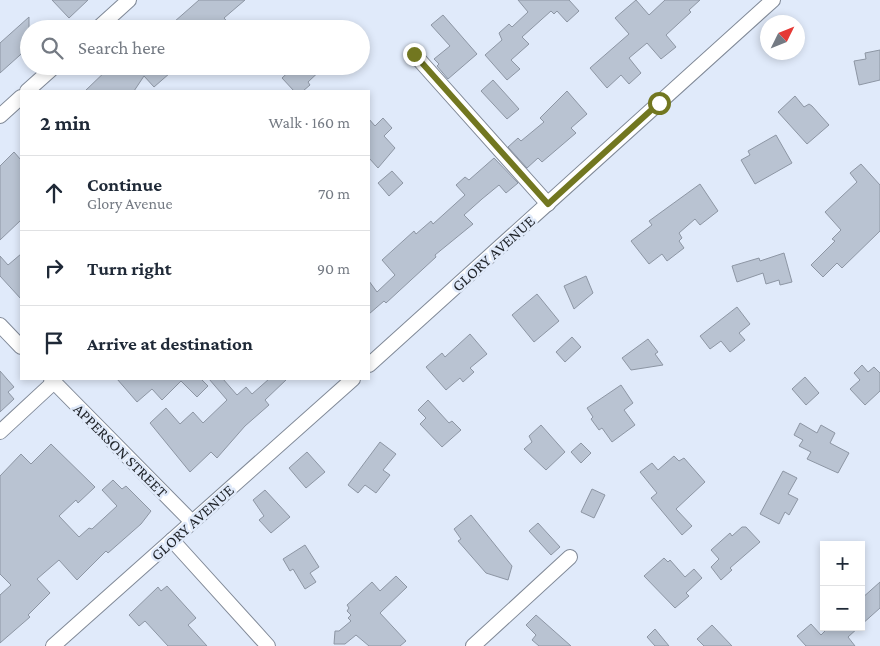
<!DOCTYPE html>
<meta charset="utf-8">
<style>
:root{--surface:#fff;--page:#f2f2f3;--text:#1f2937;--muted:#747a83;--line:#e0e1e3}
body{margin:0;font-family:"Crimson Pro",serif;background:var(--page);color:var(--text)}
.controls{position:absolute;right:15px;bottom:15px;display:grid;overflow:hidden;border-radius:0px;box-shadow:0 2px 8px #0003}
.controls button{width:45px;height:45px;display:grid;place-items:center;padding:0;border:0;border-bottom:1px solid var(--line);background:var(--surface);color:var(--text);font:25px sans-serif}
.compass{position:absolute;left:760px;top:15px;width:45px;height:45px;border-radius:50%;background:var(--surface);box-shadow:0 2px 8px #0003;rotate:47deg}
.stop{position:absolute;width:15px;height:15px;margin:-11px;border:4px solid #727720;border-radius:50%;background:#fff}
.stop.end{background:#727720;border-color:#fff;box-shadow:0 1px 5px #0008}
.list{margin:0;padding:0;list-style:none}
h2{display:flex;justify-content:space-between;align-items:center;height:65px;margin:0;padding:0 20px;font-size:21px}
h2 small{font-size:16px;font-weight:400;color:var(--muted)}
.list li{display:grid;grid-template-columns:32px 1fr auto;gap:15px;align-items:center;box-sizing:border-box;height:75px;padding:0 20px;border-top:1px solid var(--line)}
.list b{display:block;font-size:19px;white-space:nowrap}
.list p{margin:0;font-size:16px;white-space:nowrap;color:var(--muted)}
.list em{font-size:16px;font-style:normal;color:var(--muted)}
.icon{flex:none;width:28px;height:28px;fill:none;stroke:currentColor;stroke-width:2;stroke-linecap:round;stroke-linejoin:round}
.map{position:relative;flex:none;width:880px;height:646px;overflow:hidden}
.search{position:absolute;background:var(--surface);box-shadow:0 2px 8px #0003;left:20px;top:20px;width:350px;height:55px;display:flex;align-items:center;gap:12px;box-sizing:border-box;padding:0 18px;border-radius:28px;color:var(--muted);font-size:19px}
.panel{position:absolute;background:var(--surface);box-shadow:0 2px 8px #0003;left:20px;top:90px;width:350px;height:290px;border-radius:0px}
.map>svg:first-child{display:block}
.building{fill:#b9c3d2;stroke:#8d96a4}
.lines{fill:none;stroke-linecap:round;stroke-linejoin:round}
.minor-casing{stroke:#808997;stroke-width:16}
.minor{stroke:#fff;stroke-width:14}
.route{stroke:#727720;stroke-width:6}
.labels{text-anchor:middle;stroke-width:5;stroke-linejoin:round;paint-order:stroke}
.street-label{font-size:16px;fill:#1f2329;stroke:#e0eafa}
</style>
<div class="map">
<svg width="880" height="646" viewBox="0 0 880 646">
<rect width="100%" height="100%" fill="#e0eafa"/>
<g class="building">
<polygon points="52,0 88,0 69,18"/>
<polygon points="199,0 245,0 224,18 234,29 219,29 213,22 206,29 166,29"/>
<polygon points="518,0 569,0 579,11 567,22 557,11 554,14 551,11 522,37 529,44 511,60 520,69 507,80 485,55 502,40 499,33 509,24 512,27 528,12"/>
<polygon points="636,0 649,15 665,0 700,0 689,10 691,12 666,35 676,47 661,59 647,43 629,58 641,73 629,84 621,75 607,88 590,68 629,34 615,18"/>
<polygon points="443,15 477,54 448,79 437,66 439,64 434,59 450,46 431,25"/>
<polygon points="29,17 29,47 0,73 0,43"/>
<polygon points="880,50 880,80 859,85 854,61 866,59 865,53"/>
<polygon points="111,66 178,66 154,87 144,76 134,91 85,91"/>
<polygon points="295,66 325,66 308,82 310,85 303,91 294,91 282,78"/>
<polygon points="493,80 519,109 507,119 481,91"/>
<polygon points="567,91 587,114 571,128 576,133 542,162 538,158 527,168 508,147 518,138 521,141 544,122 540,118"/>
<polygon points="795,96 804,107 809,104 812,106 829,125 807,144 778,112"/>
<polygon points="383,118 392,128 384,136 395,148 378,168 369,158 369,119 375,126"/>
<polygon points="776,135 792,163 755,184 741,160 750,155 748,151"/>
<polygon points="14,152 21,160 21,220 0,240 0,166"/>
<polygon points="494,158 518,183 506,193 499,185 482,199 464,215 473,224 435,255 436,257 386,303 384,301 369,314 369,281 377,292 395,275 382,260 414,231 416,234 431,221 433,224 465,195 456,185 465,177 469,180"/>
<polygon points="861,164 880,185 880,231 842,268 837,263 823,277 811,265 835,241 832,239 841,230 825,212 857,182 850,173"/>
<polygon points="392,171 403,183 389,196 378,183"/>
<polygon points="700,184 718,211 700,225 695,219 679,233 682,238 679,241 684,248 667,261 662,254 649,264 631,241 652,225 649,221"/>
<polygon points="784,253 792,282 780,285 779,280 766,284 763,273 737,282 732,266 759,258 760,261"/>
<polygon points="21,254 21,299 0,276 0,256 8,265"/>
<polygon points="586,276 593,293 574,309 564,286"/>
<polygon points="537,294 559,321 534,342 512,315"/>
<polygon points="737,307 750,324 739,333 745,340 730,352 721,341 710,349 700,336"/>
<polygon points="470,334 487,354 470,368 474,372 463,382 460,378 446,390 426,367 442,353 445,357"/>
<polygon points="572,337 581,347 565,362 556,352"/>
<polygon points="648,339 658,352 655,354 663,365 631,370 622,358"/>
<polygon points="862,365 868,372 874,367 880,373 880,391 865,405 850,389 860,380 854,373"/>
<polygon points="0,371 14,387 8,392 14,399 0,412"/>
<polygon points="805,377 819,393 806,405 792,389"/>
<polygon points="117,379 201,379 208,386 197,397 181,381 162,400 152,389 137,402"/>
<polygon points="209,379 223,379 237,395 246,387 252,394 269,379 287,379 265,400 269,405 245,426 217,458 211,452 190,472 150,423 166,408 180,424 193,412 203,423 227,400"/>
<polygon points="621,385 633,403 624,410 635,425 612,442 602,428 599,430 591,419 593,417 587,408"/>
<polygon points="428,400 449,423 452,421 461,430 442,447 420,424 426,418 418,410"/>
<polygon points="800,423 817,433 821,425 835,433 830,443 849,453 838,473 807,459 811,452 799,446 803,440 794,435"/>
<polygon points="541,425 565,452 546,470 524,449 532,442 529,436"/>
<polygon points="380,442 396,454 383,470 390,475 376,493 365,485 358,493 348,485"/>
<polygon points="581,443 591,453 581,463 571,452"/>
<polygon points="51,444 95,487 78,503 76,500 59,516 79,537 89,528 92,529 117,506 102,490 113,480 122,489 126,486 151,511 141,524 108,553 106,551 77,580 59,560 37,579 50,593 28,615 30,617 0,643 0,595 11,585 0,574 0,476 21,454 31,464"/>
<polygon points="307,452 325,472 306,488 289,468"/>
<polygon points="674,456 679,461 684,458 705,482 676,509 692,526 682,535 651,498 657,493 640,472 652,463 658,470"/>
<polygon points="783,471 797,478 788,494 798,499 789,515 785,512 779,524 760,514"/>
<polygon points="592,489 605,495 594,518 581,512"/>
<polygon points="265,490 290,517 271,533 259,520 264,516 253,500"/>
<polygon points="471,515 512,566 508,580 486,573 458,541 461,539 454,529"/>
<polygon points="538,523 560,547 551,555 529,531"/>
<polygon points="742,527 746,527 760,542 730,568 732,570 721,580 711,567 719,559 711,550 730,533 732,536"/>
<polygon points="305,545 319,567 310,573 316,582 305,589 293,569 290,571 283,559"/>
<polygon points="664,558 668,562 670,560 685,577 694,569 702,578 686,593 689,596 675,608 644,576"/>
<polygon points="396,576 407,587 380,613 406,641 400,646 369,646 356,635 345,644 334,644 335,631 339,631 351,621 348,618 351,615 347,611 349,608 347,605 372,582 380,591"/>
<polygon points="880,582 880,608 861,625 861,599"/>
<polygon points="167,586 196,618 188,625 207,646 168,646 145,621 139,626 129,615 158,587 161,591"/>
<polygon points="536,615 571,646 539,646 532,640 536,635 526,625"/>
<polygon points="811,624 821,635 829,627 859,627 848,637 855,646 806,646 797,636"/>
<polygon points="712,625 732,646 704,646 697,639"/>
<polygon points="655,629 669,646 655,646 647,637"/>
</g>
<g class="lines">
<g class="minor-casing">
<g id="minor">
<polyline points="97,29 129,0"/>
<polyline points="414,54 548,204"/>
<polyline points="27,91 55,66"/>
<polyline points="0,116 21,97"/>
<polyline points="0,325 21,347"/>
<polyline points="369,365 773,0"/>
<polyline points="51,379 192,522"/>
<polyline points="0,432 54,382"/>
<polyline points="172,540 268,646"/>
<polyline points="53,646 353,379"/>
<polyline points="473,646 570,557"/>
</g>
</g>
<use href="#minor" class="minor"/>
</g>
<g class="lines">
<polyline class="route" points="414,54 548,204 659,103"/>
</g>
<g class="labels">
<g class="street-label">
<text transform="translate(493 253) rotate(-42)" y="6">GLORY AVENUE</text>
<text transform="translate(121 450) rotate(45)" y="6">APPERSON STREET</text>
<text transform="translate(192 522) rotate(-42)" y="6">GLORY AVENUE</text>
</g>
</g>
</svg>
<div class="controls">
<button>+</button>
<button>−</button>
</div>
<svg class="compass" viewBox="-18 -18 36 36"><path d="M0-13l5 13h-10z" fill="#e53935"/><path d="M0 13l5-13h-10z" fill="#747a83"/></svg>
<div class="stop" style="left:659px;top:103px"></div>
<div class="stop end" style="left:414px;top:54px"></div>
<div class="search"><svg class="icon" aria-label="search" viewBox="0 0 24 24"><circle cx="10" cy="10" r="6"/><path d="M15 15l6 6"/></svg>Search here</div>
<section class="panel">
<h2>2 min<small>Walk · 160 m</small></h2>
<ul class="list">
<li><svg class="icon" aria-label="ahead" viewBox="0 0 24 24"><path d="M12 20V5M6 11l6-6 6 6"/></svg><div><b>Continue</b><p>Glory Avenue</p></div><em>70 m</em></li>
<li><svg class="icon" aria-label="right" viewBox="0 0 24 24"><path d="M7 20v-9h11M14 6l5 5-5 5"/></svg><div><b>Turn right</b></div><em>90 m</em></li>
<li><svg class="icon" aria-label="arrive" viewBox="0 0 24 24"><path d="M6 21V4h12l-3 4 3 4H6"/></svg><div><b>Arrive at destination</b></div></li>
</ul>
</section>
</div>
